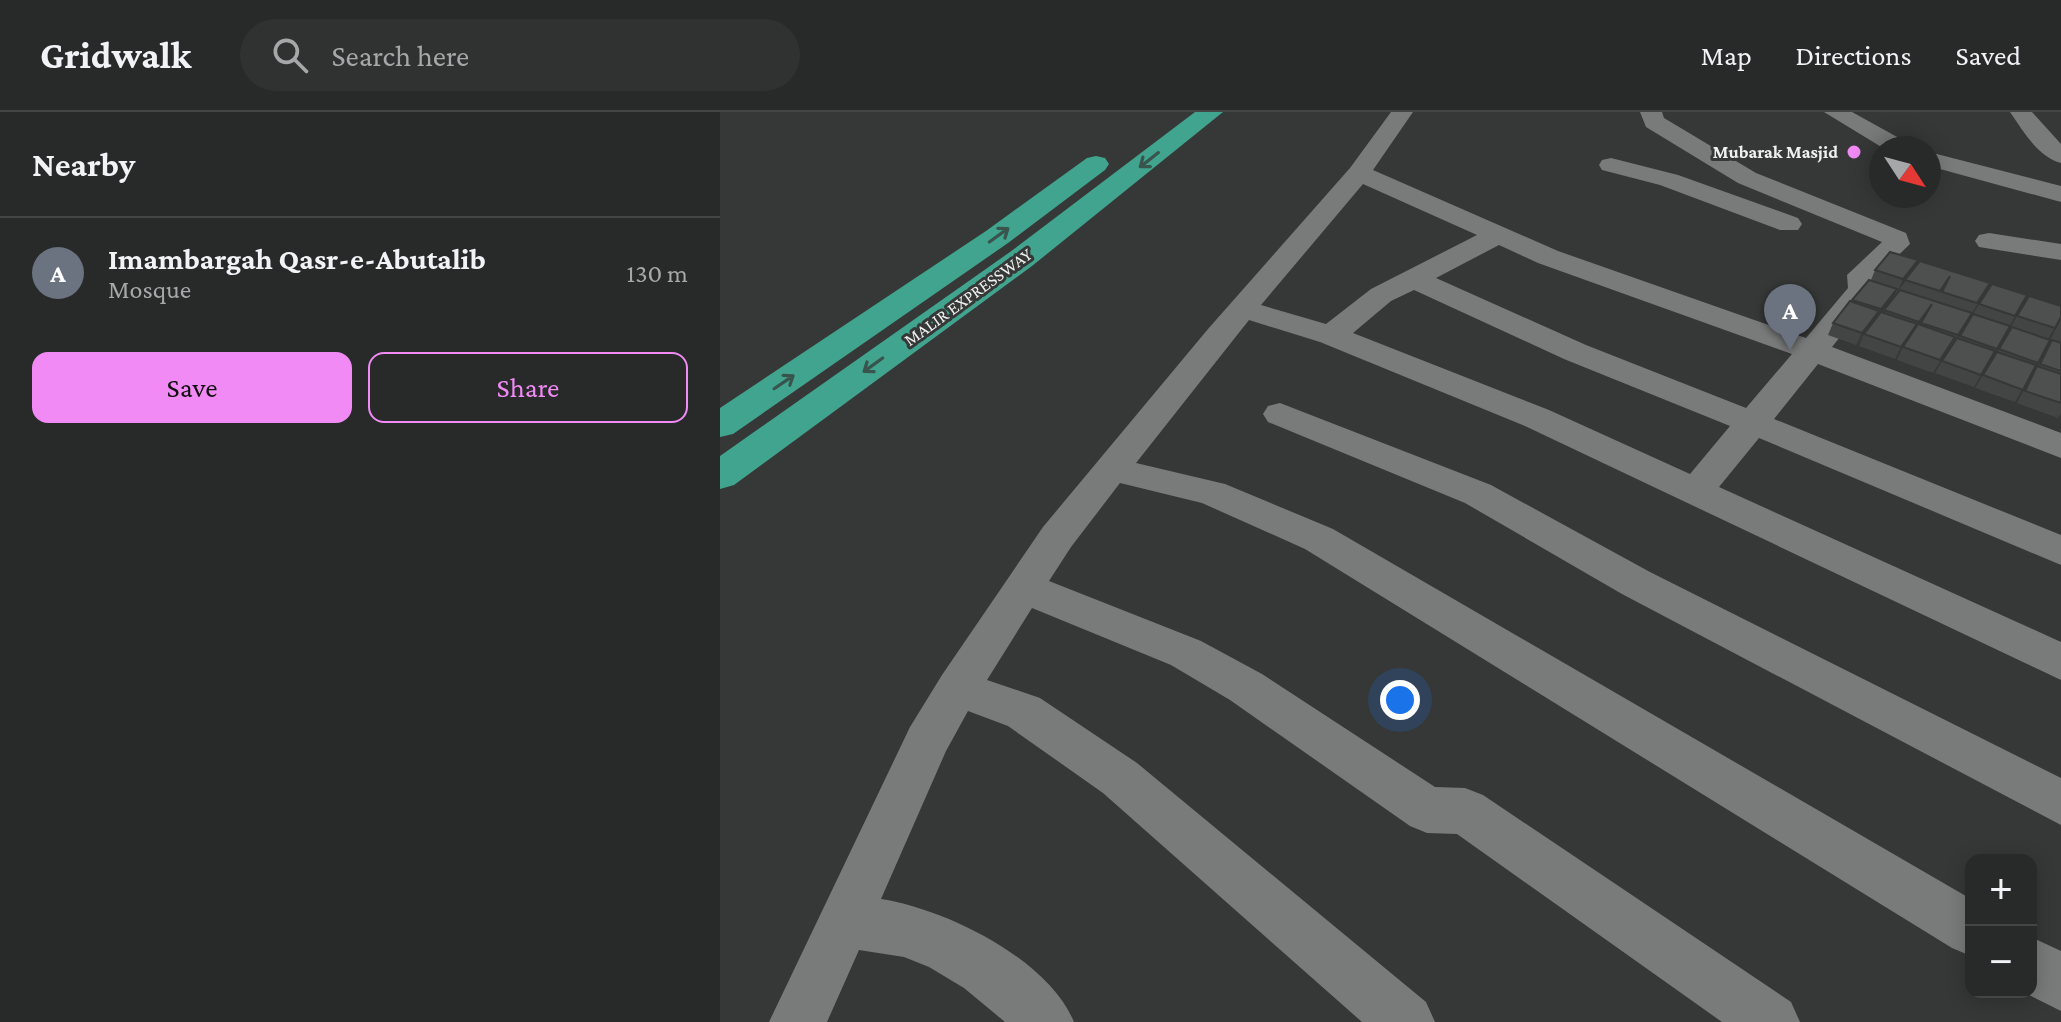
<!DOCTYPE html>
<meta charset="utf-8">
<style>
:root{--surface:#282a29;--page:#303231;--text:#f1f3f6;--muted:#a5a7a8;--line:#444646;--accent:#f18af4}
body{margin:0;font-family:"Crimson Pro",serif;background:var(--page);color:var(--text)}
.controls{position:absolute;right:24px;bottom:24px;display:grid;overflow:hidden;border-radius:16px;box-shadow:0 4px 20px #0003}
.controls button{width:72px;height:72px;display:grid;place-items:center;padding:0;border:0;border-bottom:2px solid var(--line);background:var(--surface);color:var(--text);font:40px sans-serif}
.compass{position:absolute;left:1149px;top:24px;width:72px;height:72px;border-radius:50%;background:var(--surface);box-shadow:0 4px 20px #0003;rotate:126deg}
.you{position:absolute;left:680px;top:588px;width:28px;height:28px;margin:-20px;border:6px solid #fff;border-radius:50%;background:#1a73e8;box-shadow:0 0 0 12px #1a73e833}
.badge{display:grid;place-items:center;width:52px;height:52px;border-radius:50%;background:var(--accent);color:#fff;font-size:26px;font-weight:700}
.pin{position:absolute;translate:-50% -66px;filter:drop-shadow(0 2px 4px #0008)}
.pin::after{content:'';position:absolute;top:42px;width:28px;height:24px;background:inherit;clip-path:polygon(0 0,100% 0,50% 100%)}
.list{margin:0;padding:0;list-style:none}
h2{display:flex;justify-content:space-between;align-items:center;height:104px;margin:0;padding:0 32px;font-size:34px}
h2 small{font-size:26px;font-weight:400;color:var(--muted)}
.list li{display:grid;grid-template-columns:52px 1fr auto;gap:24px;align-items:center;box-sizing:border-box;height:112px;padding:0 32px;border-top:2px solid var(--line)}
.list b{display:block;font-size:30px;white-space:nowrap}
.list p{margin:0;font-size:26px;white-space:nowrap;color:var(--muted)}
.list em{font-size:26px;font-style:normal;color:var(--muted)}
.actions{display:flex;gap:16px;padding:24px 32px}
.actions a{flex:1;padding:18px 0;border:2px solid var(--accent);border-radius:16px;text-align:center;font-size:28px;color:var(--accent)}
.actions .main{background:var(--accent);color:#111}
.icon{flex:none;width:44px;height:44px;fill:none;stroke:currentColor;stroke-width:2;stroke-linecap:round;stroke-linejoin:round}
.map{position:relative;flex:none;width:1341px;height:910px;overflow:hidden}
header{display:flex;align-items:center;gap:48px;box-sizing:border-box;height:112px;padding:0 40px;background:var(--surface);border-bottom:2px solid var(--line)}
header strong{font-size:38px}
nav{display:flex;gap:44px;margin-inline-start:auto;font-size:28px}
.search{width:560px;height:72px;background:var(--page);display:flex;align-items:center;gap:20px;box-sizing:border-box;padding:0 28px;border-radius:44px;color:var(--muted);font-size:30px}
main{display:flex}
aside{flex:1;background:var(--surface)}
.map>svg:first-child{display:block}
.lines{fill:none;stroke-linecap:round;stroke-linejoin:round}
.minor{fill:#787b7a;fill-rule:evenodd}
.highway{fill:#41a48e;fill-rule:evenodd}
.wall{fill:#424544}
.shaded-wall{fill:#363837}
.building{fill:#4d504f;stroke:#363837;stroke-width:2}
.oneway{stroke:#39534d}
.poi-dot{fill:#f18af4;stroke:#363837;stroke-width:3}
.labels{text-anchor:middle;stroke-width:6;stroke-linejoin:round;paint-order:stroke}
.far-poi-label{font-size:18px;font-weight:bold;fill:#eff1f0;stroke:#363837;text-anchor:end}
.far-street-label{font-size:18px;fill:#eff1f0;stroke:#363837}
</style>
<header>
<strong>Gridwalk</strong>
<div class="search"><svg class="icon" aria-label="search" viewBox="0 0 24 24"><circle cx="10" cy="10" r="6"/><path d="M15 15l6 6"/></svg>Search here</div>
<nav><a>Map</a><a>Directions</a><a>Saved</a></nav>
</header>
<main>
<aside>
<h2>Nearby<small></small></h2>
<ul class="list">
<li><span class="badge" style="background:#6b7280">A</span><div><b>Imambargah Qasr-e-Abutalib</b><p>Mosque</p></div><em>130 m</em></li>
</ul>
<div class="actions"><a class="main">Save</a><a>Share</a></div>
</aside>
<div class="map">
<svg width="1341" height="910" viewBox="0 0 1341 910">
<rect width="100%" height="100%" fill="#363837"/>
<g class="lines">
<g class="minor">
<path d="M671,0H693L653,58L838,139L1086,226L1128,176L1127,163L1162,130L1018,71L926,15L920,0H942L944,6L1036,61L1186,121L1190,132L1156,165L1158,177L1112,235L1341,321V346L1098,252L1054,307L1341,423V453L1039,326L999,375L1341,530V568L805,314L600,230L529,208L416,351L505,372L613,417L1251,787V844L1232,836L585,437L482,391L400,371L351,435L329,469L481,529L542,562L715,675L745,676L763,683L1071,890L1080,910H1002L737,722L707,721L690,714L510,588L451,553L312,496L267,568L320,586L417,651L706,890L715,910H642L383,681L288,614L248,599L226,639L161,787C226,797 328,847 354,910H285L244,876L209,855L184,845L139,838L107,910H49L190,615L222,563L323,415L488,217L630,56ZM643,72L757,123L651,177L606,212L541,193ZM779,133L818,151L1072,242L1026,296L866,233L716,166ZM694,178L844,247L1010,314L970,362L829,298L633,221L671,189Z"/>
<polygon points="1104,0 1132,0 1188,31 1192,36 1163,36"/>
<path d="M1290,0H1312L1341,32V51C1318,45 1303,19 1290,0Z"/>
<polygon points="1209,40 1341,74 1341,90 1209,54"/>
<polygon points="891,46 958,63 1078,106 1082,112 1078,118 1060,118 940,73 882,58 879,53 882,48"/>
<polygon points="1269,121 1341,132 1341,148 1259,135 1255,129 1259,123"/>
<polygon points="560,291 771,373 930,460 1341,666 1341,713 902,482 745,391 548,310 543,302 548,294"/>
<polygon points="1311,825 1341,839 1341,899 1303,880 1311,880"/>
</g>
<g class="highway">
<polygon points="475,0 503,0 312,154 14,373 0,377 0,344 290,140"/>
<polygon points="376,44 385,46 389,52 385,58 288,131 13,322 0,325 0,296 266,119 367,46"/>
</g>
</g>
<g class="wall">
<polygon points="1198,148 1194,157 1263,183 1237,226 1238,226 1259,192 1307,183 1270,249 1269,249 1254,275 1215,261 1230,236 1229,235 1213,261 1177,248 1182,237 1175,247 1139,234 1143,225 1136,233 1108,223 1113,211 1151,168 1155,158"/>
<polygon points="1309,184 1341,205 1328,227 1330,228 1341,207 1341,301 1338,306 1297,291 1310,266 1331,230 1330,229 1295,290 1255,276 1291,217 1290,216"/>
</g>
<g class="shaded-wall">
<polygon points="1198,148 1192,160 1178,179 1183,167"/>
<polygon points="1177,177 1172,189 1156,210 1161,197"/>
<polygon points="1159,199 1153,211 1136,233 1142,221"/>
<polygon points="1197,212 1191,224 1175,247 1181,235"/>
</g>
<g class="building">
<polygon points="1170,140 1198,148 1183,167 1155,158"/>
<polygon points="1200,149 1270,171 1257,191 1222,180 1230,164 1220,179 1185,168"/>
<polygon points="1149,168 1177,177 1161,197 1132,188"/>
<polygon points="1272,172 1307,183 1295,204 1259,192"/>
<polygon points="1180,178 1252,201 1238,223 1201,211 1212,192 1199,210 1164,198"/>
<polygon points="1309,184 1341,194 1341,205 1335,216 1297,204"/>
<polygon points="1130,189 1159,199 1142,221 1113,211"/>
<polygon points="1161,200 1197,212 1181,235 1144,222"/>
<polygon points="1253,202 1290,214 1277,237 1240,224"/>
<polygon points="1198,212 1235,225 1220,248 1183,235"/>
<polygon points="1292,215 1330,228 1318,251 1279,237"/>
<polygon points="1237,226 1275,239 1261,263 1222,249"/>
<polygon points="1332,228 1341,231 1341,259 1320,252"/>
<polygon points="1277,240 1316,253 1303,278 1263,263"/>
<polygon points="1317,254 1341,262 1341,291 1305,279"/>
</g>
<defs><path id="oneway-shaft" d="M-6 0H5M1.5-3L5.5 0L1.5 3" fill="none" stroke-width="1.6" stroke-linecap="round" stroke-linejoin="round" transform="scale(2)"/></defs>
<g class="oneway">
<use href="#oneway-shaft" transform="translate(429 48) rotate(142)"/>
<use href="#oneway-shaft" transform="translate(279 123) rotate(-36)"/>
<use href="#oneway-shaft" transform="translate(153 253) rotate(144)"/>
<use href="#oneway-shaft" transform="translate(64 270) rotate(-34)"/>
</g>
<circle class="poi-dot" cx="1134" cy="40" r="8"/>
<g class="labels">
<g class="far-poi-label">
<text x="1118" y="46">Mubarak Masjid</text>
</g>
<g class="far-street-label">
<text transform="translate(248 185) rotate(-36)" y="6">MALIR EXPRESSWAY</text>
</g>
</g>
</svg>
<div class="controls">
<button>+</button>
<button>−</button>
</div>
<svg class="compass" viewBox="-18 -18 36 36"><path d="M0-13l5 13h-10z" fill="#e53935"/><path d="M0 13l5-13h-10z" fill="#a5a7a8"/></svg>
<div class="you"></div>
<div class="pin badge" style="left:1070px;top:238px;background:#6b7280">A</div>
</div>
</main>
